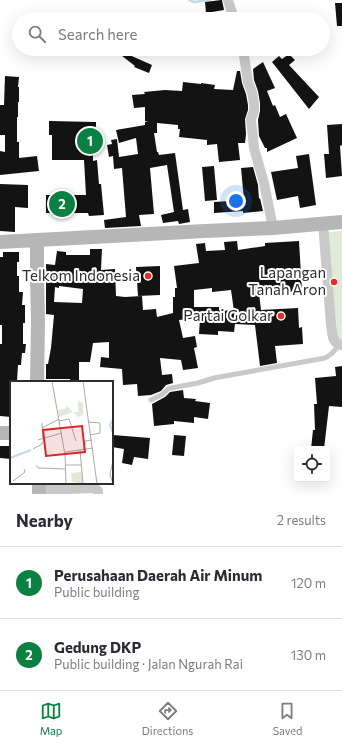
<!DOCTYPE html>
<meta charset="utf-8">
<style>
:root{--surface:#fff;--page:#f2f2f3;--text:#2b2b33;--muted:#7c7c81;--line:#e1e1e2;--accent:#0b8043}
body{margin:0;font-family:Commissioner,sans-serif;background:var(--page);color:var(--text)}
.controls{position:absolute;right:12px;bottom:12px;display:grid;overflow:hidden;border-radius:0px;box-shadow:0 4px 16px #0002}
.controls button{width:36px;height:36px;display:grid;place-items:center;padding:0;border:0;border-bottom:1px solid var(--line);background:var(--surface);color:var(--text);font:20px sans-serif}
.you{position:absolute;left:236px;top:201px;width:14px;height:14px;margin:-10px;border:3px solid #fff;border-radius:50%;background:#1a73e8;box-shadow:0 0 0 6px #1a73e833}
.badge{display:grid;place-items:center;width:26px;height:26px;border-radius:50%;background:var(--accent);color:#fff;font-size:13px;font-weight:700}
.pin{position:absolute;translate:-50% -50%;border:2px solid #fff;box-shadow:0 1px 4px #0006}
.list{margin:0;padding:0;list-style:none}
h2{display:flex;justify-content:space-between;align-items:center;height:52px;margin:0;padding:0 16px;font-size:17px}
h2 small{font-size:13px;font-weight:400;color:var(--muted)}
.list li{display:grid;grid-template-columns:26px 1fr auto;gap:12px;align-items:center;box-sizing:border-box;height:72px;padding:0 16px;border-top:1px solid var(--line)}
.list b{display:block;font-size:15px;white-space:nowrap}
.list p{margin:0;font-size:13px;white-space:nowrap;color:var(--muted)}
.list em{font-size:13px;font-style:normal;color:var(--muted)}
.icon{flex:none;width:22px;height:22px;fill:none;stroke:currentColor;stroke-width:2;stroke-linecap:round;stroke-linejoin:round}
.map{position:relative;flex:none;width:342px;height:494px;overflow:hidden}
.search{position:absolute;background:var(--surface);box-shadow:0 4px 16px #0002;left:12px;right:12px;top:12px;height:44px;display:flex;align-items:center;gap:10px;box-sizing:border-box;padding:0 14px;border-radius:22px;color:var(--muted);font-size:15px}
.sheet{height:196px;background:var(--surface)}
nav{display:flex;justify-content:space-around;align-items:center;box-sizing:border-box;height:56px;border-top:1px solid var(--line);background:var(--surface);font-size:11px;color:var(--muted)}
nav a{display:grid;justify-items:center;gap:2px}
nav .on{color:var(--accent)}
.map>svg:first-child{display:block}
.grass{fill:#e1ead9}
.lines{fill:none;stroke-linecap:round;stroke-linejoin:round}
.stream{stroke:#c4d8eb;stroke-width:2.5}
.building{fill:#131313;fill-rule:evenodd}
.lane{stroke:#c9c9c9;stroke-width:5}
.street{stroke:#c9c9c9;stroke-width:10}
.secondary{stroke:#b6b6b6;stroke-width:14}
.poi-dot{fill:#e72d2a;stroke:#fff;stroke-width:1.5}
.labels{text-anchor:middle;stroke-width:4;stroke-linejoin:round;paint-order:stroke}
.poi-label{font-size:15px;fill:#2c2c2c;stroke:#fff;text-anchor:end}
.inset-river{fill:none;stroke:#c4d8eb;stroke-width:2}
.inset-road{fill:none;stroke:#ababab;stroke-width:1}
.view{fill:#d62828;fill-opacity:0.15;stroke:#d62828;stroke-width:2}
.inset-edge{fill:none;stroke:#2c2c2c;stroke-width:2}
</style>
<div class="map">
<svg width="342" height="494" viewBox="0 0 342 494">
<rect width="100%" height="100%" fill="#fff"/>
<polygon class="grass" points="342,231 342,340 335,339 323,232"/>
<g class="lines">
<polyline class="stream" points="189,0 194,2 210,0"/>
</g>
<g class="building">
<polygon points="221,0 222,0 224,10 206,13 205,2"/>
<polygon points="335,3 342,3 342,26 337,26"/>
<polygon points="118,50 152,65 149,73 134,67 135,66 117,52"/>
<polygon points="289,54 295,60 289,65 319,97 309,109 272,62 279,56 282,59"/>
<polygon points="263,62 275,88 267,91 273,106 275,105 280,117 286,114 297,138 267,152 267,148 265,148 259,136 258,120 260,111 260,103 258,91 254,80 253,69"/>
<polygon points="237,71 240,71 242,83 246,94 248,105 248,110 245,119 246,134 245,143 238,143 240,160 219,162 217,144 207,145 207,140 179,137 180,129 178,129 178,125 157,123 157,133 154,133 157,152 158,152 159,155 175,153 183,210 188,209 190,222 179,224 178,221 163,223 161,215 174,212 167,165 150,168 154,214 139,215 141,226 105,228 104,220 126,217 122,168 114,169 113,156 109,157 107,145 112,144 111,140 117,139 119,157 138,154 136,138 119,143 116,130 145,125 145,122 148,121 145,121 145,107 134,108 132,95 145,94 144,92 165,90 182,91 183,82 201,84 201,83 215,85 214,89 233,90"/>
<polygon points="5,76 19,77 18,87 19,87 19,102 18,102 18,117 17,117 17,142 19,142 19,158 37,156 39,171 0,175 0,151 5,152 5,135 0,135 0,105 4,105"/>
<polygon points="49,121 96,122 96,147 93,148 93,161 97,160 99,184 101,184 104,215 89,216 88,213 46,213 46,195 86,195 84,160 52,160 52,135 49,135"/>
<polygon points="342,124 342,145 340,146 342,176 326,178 324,154 329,154 327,125"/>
<polygon points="309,154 316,205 300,208 298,196 277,200 271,172 298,168 296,156"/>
<polygon points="214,166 217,200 205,201 202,167"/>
<polygon points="253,167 258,185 259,199 260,198 263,211 243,213 243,211 214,213 214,202 244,200 241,168"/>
<polygon points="0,184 28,185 28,208 15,207 15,232 0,231"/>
<path d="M237,241L238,250L265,246V243L299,241L302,291L259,293L261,310L298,308L299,328L302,327L303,344L275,346L277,363L260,366L255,325L235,324L234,332L218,331V335L199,334L200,318L179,320L183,338L195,336L197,347L194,348L198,368L183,370L181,360L160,358L162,375L172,374L173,383L166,385L161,391L151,395L138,396L137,384L123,385L122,369L100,367L101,357L109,358V342L93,343L90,362H79V382H70V379H46V364H48L51,348L54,315L46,314V264L55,265L57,251L66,252V255H90V249H102L101,270L115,269L116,296L125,297L142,296L143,310L156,309L157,317L173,313V297H175V288H177L174,266L199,263L196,244L205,243L206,251L225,250L224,242ZM59,286L83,289L82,303L54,302L55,287L59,288ZM212,288V292L231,290L234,311L219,310V307H194V290Z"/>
<polygon points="3,252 19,252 19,262 17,262 17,276 19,276 19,292 23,292 22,305 25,305 25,323 23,323 23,344 26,344 25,353 22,353 21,365 18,365 17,381 11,380 11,417 0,416 0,344 2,344 2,325 0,325 0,257 3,257"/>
<polygon points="160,266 160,295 138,296 136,267"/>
<polygon points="342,366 342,407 329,406 324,449 311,449 313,430 315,430 314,404 317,404 315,378 336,376 335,367"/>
<polygon points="183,390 184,398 196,399 195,401 210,403 208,419 194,417 194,423 174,421 174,424 154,426 152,404 165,397 170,392"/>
<polygon points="113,435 150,438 148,459 134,457 132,465 122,463 124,449 112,447"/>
<polygon points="174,435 186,436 184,456 172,455"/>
<polygon points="0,446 11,446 11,459 0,458"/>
</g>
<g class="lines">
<path class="lane" d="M151,400L163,394L168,389L171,388L198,383L214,378L325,358C331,356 335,350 339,345"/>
<g class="street">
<polyline points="228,0 234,19"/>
<polyline points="243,49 248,82 252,92 254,104 254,111 251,119 254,148 264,183 273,228"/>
<path d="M323,223L331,325C333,335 331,343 342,345"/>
<polyline points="39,490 95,488 98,491 98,494"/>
</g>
<g class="secondary">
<polyline points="0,242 205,231 273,228 342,222"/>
<polyline points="37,382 38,322 37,274 37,240"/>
<polyline points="0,433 11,433"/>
<polyline points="39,483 39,494"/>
</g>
</g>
<g class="poi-dot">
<circle cx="148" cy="276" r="4"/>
<circle cx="334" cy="282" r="4"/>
<circle cx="281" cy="316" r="4"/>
</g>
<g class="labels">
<g class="poi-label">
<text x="326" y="278">Lapangan<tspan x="326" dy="17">Tanah Aron</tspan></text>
<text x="140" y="281">Telkom Indonesia</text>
<text x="273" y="321">Partai Golkar</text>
</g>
</g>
<g transform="translate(10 381)">
<rect width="103" height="103" fill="#fff"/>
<path d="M68,20L73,22V34L68,36L63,31L49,36L48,29L55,28L57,25L63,31H68Z" fill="#e1ead9"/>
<path d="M71,91L73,103L62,101L61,92Z" fill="#e1ead9"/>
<path class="inset-river" d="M103,38L100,44L103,52M0,77L21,69"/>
<path class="inset-road" d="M42,0L55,74L56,103M73,0L87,103M49,40L59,38L66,60M78,41L90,42V52L80,54M32,42L33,58M32,47L49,38M28,59L52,52M23,68L32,63L34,58M74,68L75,60L82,59M70,69L73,103M55,71L83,67M26,84L28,87L55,88M56,84H71M3,100L15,91L14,88M103,103L100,93L103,80"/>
<path class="view" d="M72,45L75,71L36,75L33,49Z"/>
<rect width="103" height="103" class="inset-edge"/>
</g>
</svg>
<div class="controls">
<button><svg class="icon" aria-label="locate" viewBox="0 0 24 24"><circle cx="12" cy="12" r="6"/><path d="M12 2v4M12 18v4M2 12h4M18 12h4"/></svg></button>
</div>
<div class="you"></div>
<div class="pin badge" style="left:90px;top:141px">1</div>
<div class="pin badge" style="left:62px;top:204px">2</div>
<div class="search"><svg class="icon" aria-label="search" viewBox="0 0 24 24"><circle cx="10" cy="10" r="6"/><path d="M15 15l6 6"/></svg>Search here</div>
</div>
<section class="sheet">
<h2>Nearby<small>2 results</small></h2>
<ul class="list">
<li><span class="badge">1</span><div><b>Perusahaan Daerah Air Minum</b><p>Public building</p></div><em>120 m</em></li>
<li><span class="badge">2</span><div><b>Gedung DKP</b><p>Public building · Jalan Ngurah Rai</p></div><em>130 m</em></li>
</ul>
</section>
<nav>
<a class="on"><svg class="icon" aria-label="map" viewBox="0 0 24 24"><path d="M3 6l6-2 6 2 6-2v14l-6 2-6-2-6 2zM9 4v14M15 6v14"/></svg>Map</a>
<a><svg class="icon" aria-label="directions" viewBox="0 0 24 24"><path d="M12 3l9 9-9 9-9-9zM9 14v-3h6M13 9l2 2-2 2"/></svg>Directions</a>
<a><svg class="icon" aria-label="saved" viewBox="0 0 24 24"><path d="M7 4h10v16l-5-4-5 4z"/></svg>Saved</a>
</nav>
